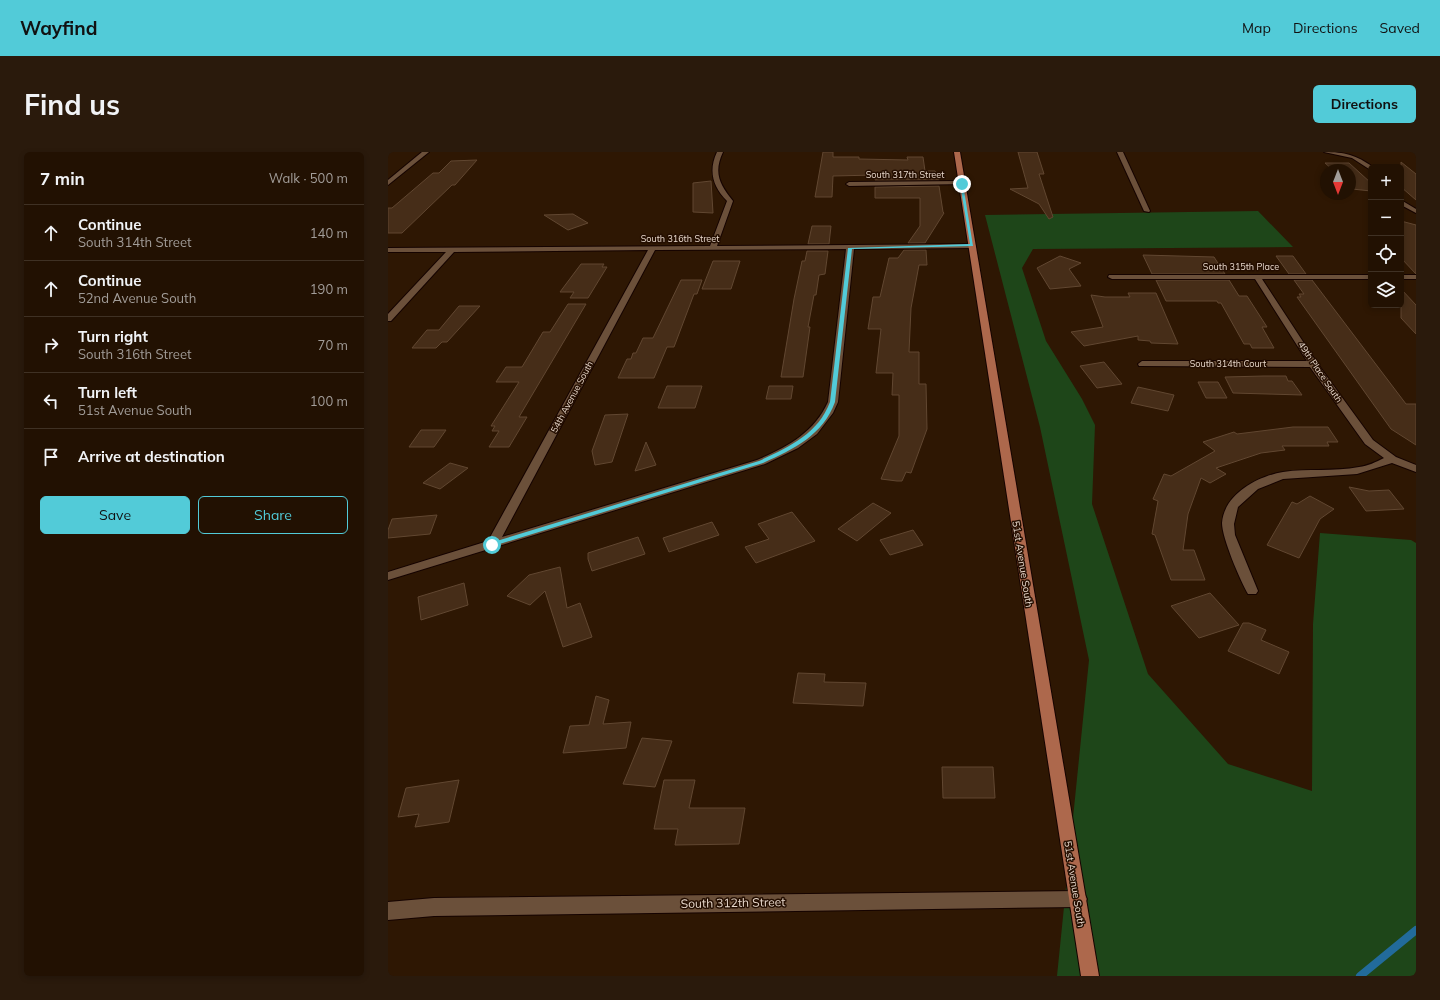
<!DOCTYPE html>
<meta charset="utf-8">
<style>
:root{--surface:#221102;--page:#2a1a0c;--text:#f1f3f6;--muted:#a29d99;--line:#3f3124;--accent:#52cbd8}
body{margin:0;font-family:Mulish,sans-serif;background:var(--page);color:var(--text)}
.controls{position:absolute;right:12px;top:12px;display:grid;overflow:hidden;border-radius:6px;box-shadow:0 2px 6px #0003}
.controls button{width:36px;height:36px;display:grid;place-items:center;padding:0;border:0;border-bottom:1px solid var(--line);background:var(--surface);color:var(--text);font:20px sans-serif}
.compass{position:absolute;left:932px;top:12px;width:36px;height:36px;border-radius:50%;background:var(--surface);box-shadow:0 2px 6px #0003;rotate:180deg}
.stop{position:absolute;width:12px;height:12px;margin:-9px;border:3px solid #52cbd8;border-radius:50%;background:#fff}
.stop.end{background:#52cbd8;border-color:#fff;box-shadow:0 1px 4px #0008}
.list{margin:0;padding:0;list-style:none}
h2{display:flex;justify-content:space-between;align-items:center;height:52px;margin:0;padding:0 16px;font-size:17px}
h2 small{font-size:13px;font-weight:400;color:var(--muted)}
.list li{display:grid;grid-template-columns:26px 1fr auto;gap:12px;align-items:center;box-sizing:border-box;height:56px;padding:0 16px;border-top:1px solid var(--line)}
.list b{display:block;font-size:15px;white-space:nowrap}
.list p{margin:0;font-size:13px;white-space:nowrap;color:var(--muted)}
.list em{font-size:13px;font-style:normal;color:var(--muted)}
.actions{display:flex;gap:8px;padding:12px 16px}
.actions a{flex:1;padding:9px 0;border:1px solid var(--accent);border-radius:6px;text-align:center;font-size:14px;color:var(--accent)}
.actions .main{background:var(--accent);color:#111}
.icon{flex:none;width:22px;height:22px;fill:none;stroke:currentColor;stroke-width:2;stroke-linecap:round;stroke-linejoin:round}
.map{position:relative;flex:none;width:1028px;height:824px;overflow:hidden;border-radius:6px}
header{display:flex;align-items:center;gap:24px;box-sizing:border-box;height:56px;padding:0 20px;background:var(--accent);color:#111}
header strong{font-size:19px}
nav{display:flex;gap:22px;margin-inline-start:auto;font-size:14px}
.intro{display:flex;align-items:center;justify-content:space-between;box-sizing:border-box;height:96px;padding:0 24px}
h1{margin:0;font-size:28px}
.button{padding:10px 18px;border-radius:6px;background:var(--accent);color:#111;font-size:14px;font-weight:700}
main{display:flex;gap:24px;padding:0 24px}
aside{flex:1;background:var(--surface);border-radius:6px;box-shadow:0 2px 6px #0003}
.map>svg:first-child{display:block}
.green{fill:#1e4619}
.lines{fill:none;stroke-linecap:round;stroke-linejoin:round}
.stream{stroke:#226b9b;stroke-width:8}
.building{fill:#462d18;stroke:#614731}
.minor-casing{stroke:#150300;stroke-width:2}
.major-casing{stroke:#150300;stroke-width:2}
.minor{fill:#6b503a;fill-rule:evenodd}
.major{fill:#ad684c;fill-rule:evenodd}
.route{fill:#52cbd8}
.labels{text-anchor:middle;stroke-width:3;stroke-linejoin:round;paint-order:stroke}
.far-street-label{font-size:9px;fill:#e9d9cc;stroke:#240e00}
.street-label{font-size:10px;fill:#e9d9cc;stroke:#240e00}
.near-street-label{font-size:12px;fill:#e9d9cc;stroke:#240e00}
</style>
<header>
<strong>Wayfind</strong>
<nav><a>Map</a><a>Directions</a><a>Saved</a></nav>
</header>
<div class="intro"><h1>Find us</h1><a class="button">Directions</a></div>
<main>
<aside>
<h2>7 min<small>Walk · 500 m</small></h2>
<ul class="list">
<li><svg class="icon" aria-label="ahead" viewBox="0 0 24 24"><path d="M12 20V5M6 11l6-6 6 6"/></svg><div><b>Continue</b><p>South 314th Street</p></div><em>140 m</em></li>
<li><svg class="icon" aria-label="ahead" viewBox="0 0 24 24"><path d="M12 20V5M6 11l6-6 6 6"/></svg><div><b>Continue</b><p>52nd Avenue South</p></div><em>190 m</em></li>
<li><svg class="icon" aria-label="right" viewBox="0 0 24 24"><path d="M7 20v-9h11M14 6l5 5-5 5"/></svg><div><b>Turn right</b><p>South 316th Street</p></div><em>70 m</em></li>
<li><svg class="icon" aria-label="left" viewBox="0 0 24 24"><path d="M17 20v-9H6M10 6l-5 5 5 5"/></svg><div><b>Turn left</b><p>51st Avenue South</p></div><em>100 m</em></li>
<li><svg class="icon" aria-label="arrive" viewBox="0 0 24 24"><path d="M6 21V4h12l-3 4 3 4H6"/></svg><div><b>Arrive at destination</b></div></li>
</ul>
<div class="actions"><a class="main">Save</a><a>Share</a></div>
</aside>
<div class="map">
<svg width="1028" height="824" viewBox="0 0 1028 824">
<rect width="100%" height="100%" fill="#2e1703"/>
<polygon class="green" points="870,59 905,95 645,97 634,116 658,189 694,247 707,273 704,352 760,522 840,612 924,639 925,472 932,381 1023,388 1028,391 1028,824 669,824 701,508 652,275 597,63"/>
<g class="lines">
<polyline class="stream" points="972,824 1028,778"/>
</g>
<g class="building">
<polygon points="435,0 445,0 445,5 471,5 471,7 520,8 519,5 535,5 537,19 547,19 551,28 487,28 488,23 445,24 444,45 427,45"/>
<polygon points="630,0 649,0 656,22 651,22 665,65 661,67 651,52 622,37 640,36"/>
<polygon points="89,8 67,33 64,33 14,81 0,81 0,56 4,56 45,21 51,21 63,9"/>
<polygon points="1013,10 1028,22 1028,48 1013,35"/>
<polygon points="937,11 961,11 983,31 983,39 964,37 962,34 962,18 945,18"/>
<polygon points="323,29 325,61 305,60 305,31"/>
<polygon points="551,34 555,60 556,61 537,91 520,91 532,74 532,46 487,46 487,35"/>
<polygon points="185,62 200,71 180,78 156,63"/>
<polygon points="1013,69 1028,73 1028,122 1013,106"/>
<polygon points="424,74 443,74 441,92 420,92"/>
<polygon points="516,98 538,98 539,113 531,113 523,156 521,200 531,200 531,232 538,232 539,277 523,321 518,320 514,329 509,329 493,327 511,284 511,243 504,243 505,221 488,221 493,177 480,177 485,145 492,145 501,106 510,106"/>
<polygon points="419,99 440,99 437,122 431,123 428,143 426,143 420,175 422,175 415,225 393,225 406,147 414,109 417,109"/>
<polygon points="755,103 826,105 837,122 764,122"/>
<polygon points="672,104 693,111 681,117 693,134 662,137 649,116"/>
<polygon points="888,104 905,104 918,122 901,122"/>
<polygon points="325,109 352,109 343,137 314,137"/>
<polygon points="193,112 216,112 214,115 219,115 200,146 182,146 186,140 172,140"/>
<polygon points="293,128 314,128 309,142 306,142 286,195 279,195 266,226 230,226 239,207 243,207 245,201 248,201 255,186 265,186"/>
<polygon points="768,128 841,128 851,144 859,144 879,175 874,175 886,196 864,196 862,192 856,192 833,151 830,151 829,149 778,149"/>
<polygon points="906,128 924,128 1018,252 1028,252 1028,293 1003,277 909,145 913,145 911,142 916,142"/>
<polygon points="1013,137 1028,153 1028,182 1013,166"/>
<polygon points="740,141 768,141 790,192 763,191 762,189 750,188 750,184 696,194 683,180 715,175 703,143 717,145 742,145"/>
<polygon points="180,152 198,152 131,265 139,265 121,295 101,295 111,279 104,279 107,274 103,274 131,230 108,230 118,215 134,215 155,180 162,180"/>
<polygon points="71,154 92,154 59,190 54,190 48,196 24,196 39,178 51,178"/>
<polygon points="716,210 734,232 709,236 692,214"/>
<polygon points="876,224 898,224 900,229 904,229 914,243 845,241 837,225"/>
<polygon points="810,230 830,230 839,246 818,246"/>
<polygon points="279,234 314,234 307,256 270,256"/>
<polygon points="381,234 405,234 403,247 378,247"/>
<polygon points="750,235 786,243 780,259 743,251"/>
<polygon points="240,262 224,310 207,313 204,299 217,263"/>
<polygon points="905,275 940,275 950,290 939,290 941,294 894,294 897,298 873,301 828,316 838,322 822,331 813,326 800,362 795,398 806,398 817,428 783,428 767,383 764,382 770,349 765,347 776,322 783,324 827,299 815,290 846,280 849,282"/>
<polygon points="33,278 58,278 46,295 21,295"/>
<polygon points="258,290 268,313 247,319"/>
<polygon points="62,311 80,316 52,337 35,331"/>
<polygon points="961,335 981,339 1001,338 1016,357 978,359"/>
<polygon points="922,344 946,357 932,367 911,406 879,393 904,350 909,352"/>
<polygon points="485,351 503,361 469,389 450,377"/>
<polygon points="404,360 427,389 368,411 357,395 381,387 370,372"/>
<polygon points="49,363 42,382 0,386 0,378 4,367"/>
<polygon points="324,370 331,383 281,400 275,386"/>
<polygon points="525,378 535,393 502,403 492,388"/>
<polygon points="250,385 257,402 204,419 200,407 200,401"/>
<polygon points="172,415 179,456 192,451 204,485 175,495 157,439 142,453 119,444 141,423"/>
<polygon points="76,431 80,453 33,468 30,445"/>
<polygon points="822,441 851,473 811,486 783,454"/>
<polygon points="855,471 861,471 878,478 873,488 901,500 891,522 840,499"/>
<polygon points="410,521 437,522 436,530 478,531 475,554 405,551"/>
<polygon points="208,544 221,548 215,572 243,570 238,596 175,601 182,574 201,573"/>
<polygon points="254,586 284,589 267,635 235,632"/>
<polygon points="554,615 605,615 607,646 555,646"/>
<polygon points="71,628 61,670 27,675 31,662 10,665 18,636"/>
<polygon points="276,628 307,628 301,656 357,656 351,692 287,693 290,677 266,677"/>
</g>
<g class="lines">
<g class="minor-casing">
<g id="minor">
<polygon points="34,0 41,0 0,33 0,28"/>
<path d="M329,0H335C325,21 332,33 345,49L329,94L584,92L588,94L584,96L466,97L450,250L445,261L429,282L410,296L377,312L0,428V420L100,389L260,98L66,100L3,169H0V162L58,100H0V96L322,94L339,49C325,35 320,19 329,0ZM458,97L440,250C426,281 399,295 369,308L114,385L267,98Z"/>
<polygon points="729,0 735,0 762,59 761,60 756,59"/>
<path d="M936,0C957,0 968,3 985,15H983V18L981,17L964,6Z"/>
<polygon points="574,29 576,30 576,32 461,34 458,32 461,30"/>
<polygon points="1013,48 1028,57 1028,61 1013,53"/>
<path d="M721,123H983V127H874L929,211L985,288L1008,305L1028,313V320L1004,311L969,322L895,327L870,337L850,355L846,372L847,383L870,439L868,442H860C852,428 834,386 834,371C836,342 870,324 895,320C920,316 946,320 971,315C980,314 988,310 996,306L977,292L922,215L751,214L750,212L754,209H919L867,127H724L720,125Z"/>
<rect x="1013" y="123" width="15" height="4"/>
<polygon points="690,739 696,741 699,747 696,753 690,755 46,764 0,768 0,750 46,746"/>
</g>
</g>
<g class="major-casing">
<polygon id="major" points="566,0 572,0 711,824 693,824"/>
</g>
<use href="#minor" class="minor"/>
<use href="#major" class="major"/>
</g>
<path class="route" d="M574,30L575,32L585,94L464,97L447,250C435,283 406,297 375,311L102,395V391L371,309C401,295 430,282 442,250L460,96L582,92L572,32Z"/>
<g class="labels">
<g class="far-street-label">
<text x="517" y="26">South 317th Street</text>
<text x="292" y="90">South 316th Street</text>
<text x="853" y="118">South 315th Place</text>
<text x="840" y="215">South 314th Court</text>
<text transform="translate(932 220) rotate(56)" y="3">49th Place South</text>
<text transform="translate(184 245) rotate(-62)" y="3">54th Avenue South</text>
</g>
<g class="street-label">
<text transform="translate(635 412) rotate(81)" y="4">51st Avenue South</text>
<text transform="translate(687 732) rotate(81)" y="4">51st Avenue South</text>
</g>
<g class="near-street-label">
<text transform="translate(345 751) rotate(-1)" y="4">South 312th Street</text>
</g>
</g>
</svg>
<div class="controls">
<button>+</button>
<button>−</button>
<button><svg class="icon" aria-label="locate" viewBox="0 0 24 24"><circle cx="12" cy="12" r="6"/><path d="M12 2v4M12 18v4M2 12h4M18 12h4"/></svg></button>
<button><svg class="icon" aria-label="layers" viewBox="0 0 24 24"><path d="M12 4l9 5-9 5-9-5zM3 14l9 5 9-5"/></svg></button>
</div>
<svg class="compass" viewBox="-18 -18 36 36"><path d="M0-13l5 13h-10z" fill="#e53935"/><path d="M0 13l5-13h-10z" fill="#a29d99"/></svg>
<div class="stop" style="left:104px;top:393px"></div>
<div class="stop end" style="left:574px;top:32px"></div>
</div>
</main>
